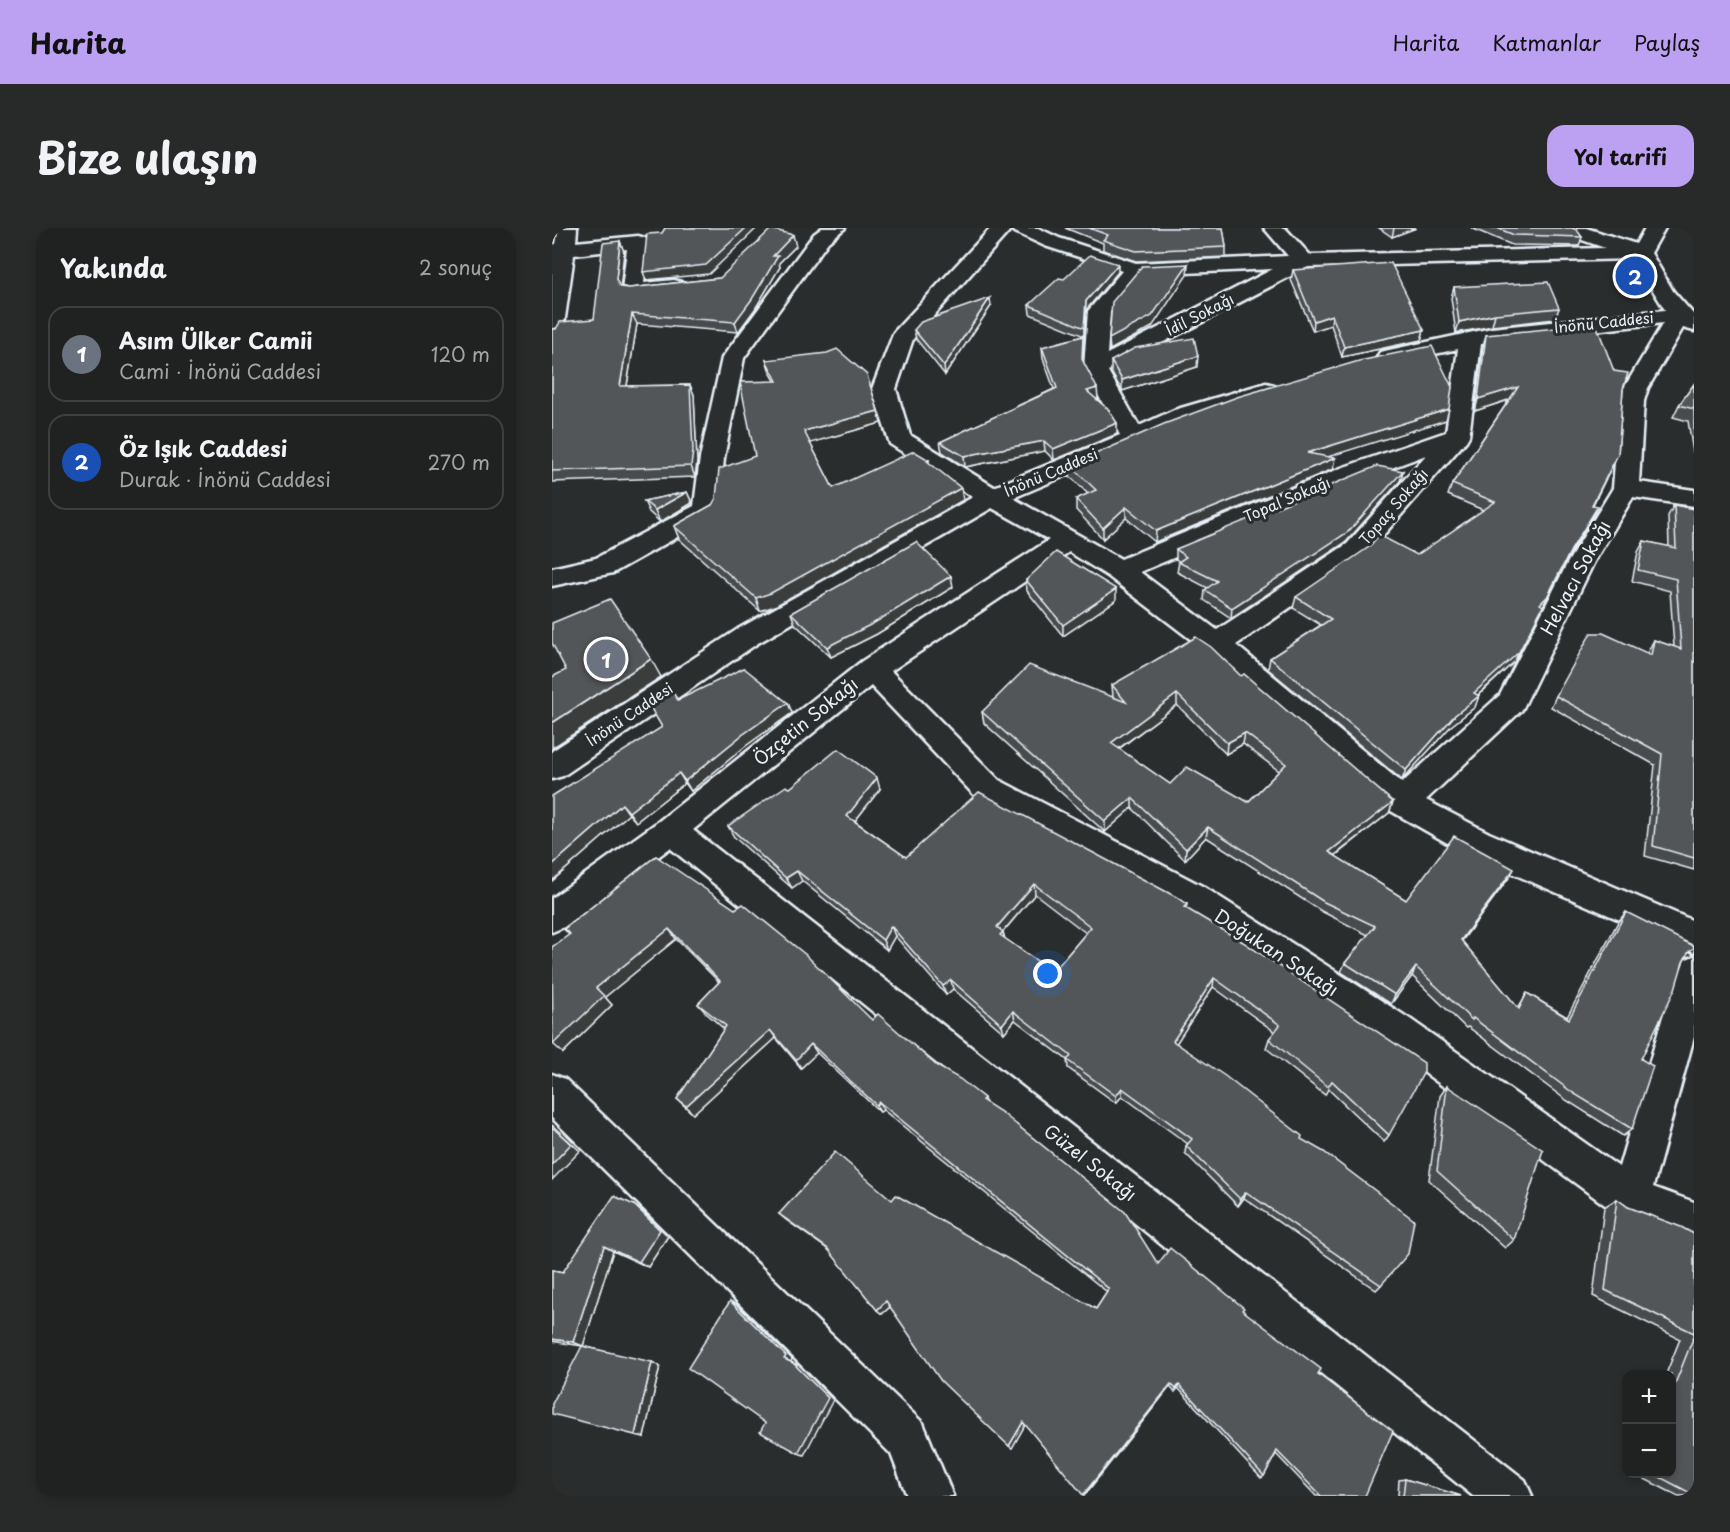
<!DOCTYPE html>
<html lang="tr">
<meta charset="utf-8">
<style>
:root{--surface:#202222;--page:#282a2a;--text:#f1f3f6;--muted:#a2a4a5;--line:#3d3f40;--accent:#bca0f2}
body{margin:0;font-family:"Playpen Sans",sans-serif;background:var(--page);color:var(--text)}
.controls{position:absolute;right:18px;bottom:18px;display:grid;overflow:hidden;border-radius:12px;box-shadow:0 3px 9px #0003}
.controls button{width:54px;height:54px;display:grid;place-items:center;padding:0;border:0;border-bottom:2px solid var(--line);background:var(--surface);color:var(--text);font:30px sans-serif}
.you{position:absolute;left:496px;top:746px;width:21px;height:21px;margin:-15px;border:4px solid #fff;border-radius:50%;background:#1a73e8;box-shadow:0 0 0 9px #1a73e833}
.badge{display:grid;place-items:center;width:39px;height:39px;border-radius:50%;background:var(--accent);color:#fff;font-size:20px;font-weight:700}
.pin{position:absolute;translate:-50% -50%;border:3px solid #fff;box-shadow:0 2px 6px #0006}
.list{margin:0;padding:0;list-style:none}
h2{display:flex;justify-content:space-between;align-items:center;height:78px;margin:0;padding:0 24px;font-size:26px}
h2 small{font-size:20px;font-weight:400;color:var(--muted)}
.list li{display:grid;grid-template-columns:39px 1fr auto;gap:18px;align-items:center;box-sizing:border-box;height:96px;margin:0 12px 12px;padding:0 12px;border:2px solid var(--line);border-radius:18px}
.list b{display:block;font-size:22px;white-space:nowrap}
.list p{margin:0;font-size:20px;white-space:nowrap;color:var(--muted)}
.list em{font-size:20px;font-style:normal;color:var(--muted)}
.map{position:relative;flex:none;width:1142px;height:1268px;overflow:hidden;border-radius:18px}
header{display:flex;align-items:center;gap:36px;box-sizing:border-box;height:84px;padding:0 30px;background:var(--accent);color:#111}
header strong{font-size:28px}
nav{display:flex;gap:33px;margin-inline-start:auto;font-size:21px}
.intro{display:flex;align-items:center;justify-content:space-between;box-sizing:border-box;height:144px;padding:0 36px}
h1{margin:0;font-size:42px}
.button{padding:15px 27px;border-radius:18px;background:var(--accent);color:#111;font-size:21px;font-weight:700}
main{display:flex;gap:36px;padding:0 36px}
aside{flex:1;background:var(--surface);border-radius:18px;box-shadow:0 3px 9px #0003}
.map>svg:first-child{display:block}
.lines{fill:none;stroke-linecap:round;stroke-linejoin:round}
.minor-casing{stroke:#e8f1f8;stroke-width:5}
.minor{fill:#2a2d2e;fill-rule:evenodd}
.wall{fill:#474b4d;stroke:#e8f1f8;stroke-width:1.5;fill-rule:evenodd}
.shaded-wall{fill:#3a3d3e;stroke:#e8f1f8;stroke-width:1.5}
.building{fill:#535759;stroke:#e8f1f8;stroke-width:1.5;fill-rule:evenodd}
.labels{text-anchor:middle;stroke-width:6;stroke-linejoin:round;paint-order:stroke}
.far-street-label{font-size:15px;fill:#e8f1f8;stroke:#2a2d2e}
.street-label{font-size:18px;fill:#e8f1f8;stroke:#2a2d2e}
</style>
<header>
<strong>Harita</strong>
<nav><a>Harita</a><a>Katmanlar</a><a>Paylaş</a></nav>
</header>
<div class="intro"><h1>Bize ulaşın</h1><a class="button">Yol tarifi</a></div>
<main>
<aside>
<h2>Yakında<small>2 sonuç</small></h2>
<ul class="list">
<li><span class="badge" style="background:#6b7280">1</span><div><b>Asım Ülker Camii</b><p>Cami · İnönü Caddesi</p></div><em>120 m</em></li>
<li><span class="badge" style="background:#1a4fb4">2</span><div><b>Öz Işık Caddesi</b><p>Durak · İnönü Caddesi</p></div><em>270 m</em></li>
</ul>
</aside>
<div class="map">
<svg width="1142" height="1268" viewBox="0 0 1142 1268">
<rect width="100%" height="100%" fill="#2a2d2e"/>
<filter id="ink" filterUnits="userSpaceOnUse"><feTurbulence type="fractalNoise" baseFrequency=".0167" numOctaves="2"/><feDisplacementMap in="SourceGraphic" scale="12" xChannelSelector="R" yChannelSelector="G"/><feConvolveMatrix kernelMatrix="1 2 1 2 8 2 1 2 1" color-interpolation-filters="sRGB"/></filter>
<g filter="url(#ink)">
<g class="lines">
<g class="minor-casing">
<g id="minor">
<path d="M7,0H25L24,14L86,8L93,10L96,14L92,55L122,52L129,54L133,58L129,62C113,67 90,71 73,67L70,62L75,21L22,27L11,104L8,109L0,111V17L4,16Z"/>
<polygon points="270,0 293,0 276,14 192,130 172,230 167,282 163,288 61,345 0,358 0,340 44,330 142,278 148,230 170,130 262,6"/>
<path d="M439,0H460L361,111L344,161L358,207L442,259L568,207L532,141L536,83L570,43L493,18L463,4L460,0H486L507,10L584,35L736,28L712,0H733L758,27L1053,20L1007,4L1004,0H1034L1084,16L1093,0H1113L1099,25L1121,63L1142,87V103L1131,100L1096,160L1092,173L1087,254L1142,262V278L1081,269L1042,334L970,482L874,572L937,605L1142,693V724L913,625L839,583L654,423L557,349L517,324L339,443L447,552L652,659L858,791L1067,939L1124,744L1130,733L1142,728V809L1101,959L1142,974V1014L1064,985L832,815L628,679L425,570L319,458L141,602L973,1252L980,1268H921L118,620L12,699L0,704V670L107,593L310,433L497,312L440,280L206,415L11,548L0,551V523L186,401L421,269L338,216L320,161L342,104ZM1082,31L1113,82L940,100L828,124L825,129L828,134L836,136L906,121L894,204L789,240L569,331L461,270L591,215L638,192L722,167L726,162L722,157L714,155L622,182L587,198L556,143L756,39ZM721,41L555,126L558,84L589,47ZM1111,95L1072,160L1068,173L1061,260L1016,334L948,467L850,555L684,417L813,328L914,213L917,208L929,116ZM874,227L795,316L665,402L588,344L807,252Z"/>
<polygon points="0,846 13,851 371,1195 401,1268 355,1268 339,1226 0,890"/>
</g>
</g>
<use href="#minor" class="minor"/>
</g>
<g class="wall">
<polygon points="513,0 671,0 674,19 674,29 584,33 551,22 551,15"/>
<polygon points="827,0 864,0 840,9"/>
<polygon points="919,0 1020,0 1030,9 1027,18 960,17"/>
<polygon points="68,13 72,24 68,58 77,60 168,50 244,18 227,35 228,39 203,81 186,104 85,96 75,158 138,157 142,167 145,234 143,249 0,254 0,101 42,91"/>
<polygon points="741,42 872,102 869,112 790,129 779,97 761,103 739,52"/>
<polygon points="566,44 534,82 532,108 478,86 477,77 512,51"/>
<polygon points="902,59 1007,80 1003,91 940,98 904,105 899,70"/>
<polygon points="439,78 393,147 364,111 362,102"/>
<polygon points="934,107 1062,143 1071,161 1066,226 1041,277 1040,290 1014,333 962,434 926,468 923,479 899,498 850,552 716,441 718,430 769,397 741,380 744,369 865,327 931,282 896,267 900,256 957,172 923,183 931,118"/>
<polygon points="531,108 531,133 546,171 545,171 565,195 565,206 502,232 493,223 413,239 390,224 388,214 502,161 491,130 490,119"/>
<polygon points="214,132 326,183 329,195 258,215 281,260 377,232 377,235 411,272 223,378 208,383 127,311 122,298 160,277 203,228 223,153 218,144"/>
<polygon points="559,133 645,139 570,163 559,144"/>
<polygon points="1142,156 1142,224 1141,224 1136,193 1121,189 1127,177"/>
<polygon points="894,192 776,228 781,241 603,314 574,290 551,311 524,282 524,271 536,266 518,248 518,237"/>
<polygon points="851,243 848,253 794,314 679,390 652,372 653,362 656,360 625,344 627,334 624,331 624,321"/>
<polygon points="135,264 140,275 108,294 97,284 92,273"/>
<polygon points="1122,277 1142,281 1142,642 1093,628 1103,537 999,479 1004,468 1095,425 1102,412 1122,419 1118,363 1080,353 1086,324 1092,313 1117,319 1116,288"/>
<polygon points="474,352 564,372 511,408 475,363"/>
<polygon points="401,359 325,406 279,429 243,396 239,385"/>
<path d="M689,448L841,574L837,585L783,628L854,672L956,651L910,713L966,780L975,765L1015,789L1066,694L1074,684L1134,728L1089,831L1080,901L1071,908L1014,872L916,799L914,800L860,748L839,776L789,744L793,735L816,707L769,683L654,609L633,632L580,580L553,604L432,495L430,484L561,469L560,457ZM625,477L674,526L691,516L727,543L696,574L618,556L567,521Z"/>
<polygon points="126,472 236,475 240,485 195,517 139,563 133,555 84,594 77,586 0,653 110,499"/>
<path d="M238,560L328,561L303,593L354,629L635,676L634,681L837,907L832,914L776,861L773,867L714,820L717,811L723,804L661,759L624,815L749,911L829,1057L824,1062L692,970L686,978L633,925L634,918L636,916L570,868L564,875L516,840L515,832L463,792L452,805L401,761L394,767L343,708L335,722L250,653L240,660L182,609L176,598ZM483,666L534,705L501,744L453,711L451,704Z"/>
<polygon points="104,628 320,792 432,870 433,874 606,1036 691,1083 766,1146 813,1268 764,1268 724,1226 712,1248 709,1250 626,1160 623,1164 618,1159 473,1197 460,1220 338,1079 330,1086 325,1082 278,1023 234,992 227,986 340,972 544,1081 555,1064 331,882 328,884 265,825 249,840 224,810 141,886 125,871 172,801 154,785 146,776 167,754 124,711 53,769 60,777 11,825 17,707 12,701"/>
<polygon points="895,858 962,1012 953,1020 877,952 888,868"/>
<polygon points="1065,971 1076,979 1142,1006 1142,1268 1126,1268 1081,1245 1119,1245 1119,1146 1114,1146 1128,1111 1041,1068 1052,979"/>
<polygon points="82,977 90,983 116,1008 96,1039 61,1023 31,1118 108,1138 92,1209 30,1118 0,1113 0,1042 11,1044"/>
<polygon points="853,1251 909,1268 846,1268 847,1252"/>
</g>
<g class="shaded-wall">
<polygon points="194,0 205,0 157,46 94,52 91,44"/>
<polygon points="842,0 864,0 840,9"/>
<polygon points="241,7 244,18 227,35 228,39 203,81 186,104 183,94 221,28"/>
<polygon points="68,13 72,24 68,62 64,51"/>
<polygon points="566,36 566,44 534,82 532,108 532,100 534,73"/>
<polygon points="636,36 635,47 600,99 558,122 557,111"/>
<polygon points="438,70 439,78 393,147 392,138"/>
<polygon points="80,86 85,96 73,169 68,158"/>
<polygon points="943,86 940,98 904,105 907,94"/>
<polygon points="780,87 779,97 761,103 762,93"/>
<polygon points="872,102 869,112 790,129 792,119"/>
<polygon points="646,128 645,139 570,163 570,152"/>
<polygon points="138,157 142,167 145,234 143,249 139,238"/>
<polygon points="966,159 962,170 923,183 926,171"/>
<polygon points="545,160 546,171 536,174 535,163"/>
<polygon points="897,181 894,192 753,236 755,225"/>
<polygon points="326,183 329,195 255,216 252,203"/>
<polygon points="565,195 565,206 502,232 501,221"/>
<polygon points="492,213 493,223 413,239 412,228"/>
<polygon points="783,230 781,241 603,314 604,303"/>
<polygon points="851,243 848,253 794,314 679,390 680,380"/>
<polygon points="409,260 411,272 223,378 208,383 204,370"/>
<polygon points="135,264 140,275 108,294 103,282"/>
<polygon points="1046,278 1040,290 1014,333 962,434 917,475 922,465 1019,322"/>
<polygon points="574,279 574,290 551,311 551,300"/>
<polygon points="399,348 401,359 325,406 279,429 275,419"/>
<polygon points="564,361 564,372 511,408 511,397"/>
<polygon points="99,431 109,449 0,520 0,495"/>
<polygon points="625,466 625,477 559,526 559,515"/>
<polygon points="927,468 923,479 899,498 850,552 854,542 903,487"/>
<polygon points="236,475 240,485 195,517 139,563 133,553 190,507"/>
<polygon points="693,505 691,516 674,526 675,515"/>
<polygon points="127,545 133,555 84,594 77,584"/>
<polygon points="325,550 328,561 299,598 295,588"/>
<polygon points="580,570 580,580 553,604 553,593"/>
<polygon points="841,574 837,585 774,634 777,624"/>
<polygon points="70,576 77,586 0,653 0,637"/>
<polygon points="656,599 654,609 633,632 634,621"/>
<polygon points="962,641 956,651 903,721 909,712"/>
<polygon points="245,643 250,653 240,660 234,650"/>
<polygon points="482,656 483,666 449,706 451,704 453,714 448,708 445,699"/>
<polygon points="339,698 343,708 335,722 331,712"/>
<polygon points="117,701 124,711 53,769 60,777 11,825 1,816 44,760"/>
<polygon points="864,739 860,748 839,776 843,767"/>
<polygon points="662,750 661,759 620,822 621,813"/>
<polygon points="399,752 401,761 394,767 391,758"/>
<polygon points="461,783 463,792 452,805 450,797"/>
<polygon points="218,802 224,810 141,886 134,878"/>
<polygon points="259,816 265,825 249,840 244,832"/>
<polygon points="570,860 570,868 564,875 564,868"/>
<polygon points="327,874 331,882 328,884 324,877"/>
<polygon points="0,897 28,923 0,952"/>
<polygon points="694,964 692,970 686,978 688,971"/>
<polygon points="82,977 90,983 116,1008 96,1039 87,1034"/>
<polygon points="52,1018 61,1023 31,1118 21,1114"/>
<polygon points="178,1073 185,1077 240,1131 239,1134 232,1131"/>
<polygon points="334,1073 339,1078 330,1086 325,1082"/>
<polygon points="100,1134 108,1138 92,1209 83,1207"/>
<polygon points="241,1135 248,1138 281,1172 252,1227 246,1225"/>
<polygon points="619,1156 618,1159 532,1268 531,1267"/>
<polygon points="471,1194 473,1197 460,1220 457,1218"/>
</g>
<g class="building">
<polygon points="113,0 194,0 154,37 91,44 95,6 110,5"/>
<polygon points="537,0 671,0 674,19 584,23 551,12 556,7"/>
<polygon points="945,0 1020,0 1025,2 1030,9 962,7"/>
<polygon points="219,1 241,7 221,28 226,28 200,71 183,94 80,86 68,158 138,157 141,223 139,238 0,243 0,101 4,101 8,94 42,91 51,15 68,13 64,51 68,59 77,60 168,50"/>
<polygon points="538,27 566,36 534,73 532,100 477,77 507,50 512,51"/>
<polygon points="839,35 872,102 792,119 780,87 762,93 741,42"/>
<polygon points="636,36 600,88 557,111 560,74 590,38"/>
<polygon points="996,54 1007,80 943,86 907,94 902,59"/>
<polygon points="438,70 392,138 362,102 369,94"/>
<polygon points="1044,96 1062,143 1076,145 1071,161 1066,226 1040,277 1046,278 1019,322 995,369 988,376 991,378 967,424 922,465 927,468 903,487 854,542 718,430 779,391 744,369 817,319 827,307 865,327 943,274 900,256 966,159 926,171 934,107"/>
<polygon points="531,108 530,131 545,160 535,163 557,182 565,195 501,221 492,213 412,228 388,214 505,160 490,119"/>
<polygon points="642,110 646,128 570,152 559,133 583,120"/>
<polygon points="880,118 900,159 897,181 755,225 783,230 604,303 574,279 551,300 524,271 544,262 518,237 612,196 685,169 807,133"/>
<polygon points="285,121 315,147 326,183 252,203 281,260 362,223 377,232 375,233 409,260 219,365 204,370 122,298 160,277 164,270 167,241 203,228 188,154 225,153 214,132 275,125"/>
<polygon points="1142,156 1142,183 1142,181 1127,177"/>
<polygon points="825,238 851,243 796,304 680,380 653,362 665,353 626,334 634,329 624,321"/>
<polygon points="135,264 103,282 92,273"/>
<polygon points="1122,277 1142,281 1142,630 1101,618 1110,526 1004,468 1039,405 1051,405 1099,427 1102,412 1129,421 1124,351 1086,342 1092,313 1124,320"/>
<polygon points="364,314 399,348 322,395 275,419 239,385"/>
<polygon points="504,324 564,361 511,397 474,352"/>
<polygon points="58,371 99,431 0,495 0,449 14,442 0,415 0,395"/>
<path d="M644,409L659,419L689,448L692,446L841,574L777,624L854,672L902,608L962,641L909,712L967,781L975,765L1017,791L1074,684L1142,718V720L1137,723L1131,734L1123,761L1089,831L1101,838L1080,901L1021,865L921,790L920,792L864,739L843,767L793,735L823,698L772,674L656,599L634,621L580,570L553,593L430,484L477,437L574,474L560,457ZM625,466L675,515L693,505L734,536L696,574L635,539L618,556L559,515Z"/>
<polygon points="192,440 236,475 190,507 133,553 127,545 77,584 70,576 0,637 0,568 110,499 97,477 119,462 126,472"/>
<path d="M286,521L325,550L295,588L354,629L427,564L628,671L635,676L632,679L691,714L872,835V844L837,907L780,853L776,859L717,811L728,797L662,750L621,813L673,848L750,908L749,911L772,924L862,992L856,1026L829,1057L694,964L688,971L634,918L640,911L570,860L564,868L515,832L519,828L461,783L450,797L399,752L391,758L339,698L331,712L245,643L234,650L176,598L234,558L238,560ZM482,656L539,699L501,744L448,707L451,704L445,699Z"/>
<polygon points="104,628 183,681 191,676 254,727 320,792 326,786 385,838 408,851 432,870 430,872 449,884 573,984 606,1036 618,1020 692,1080 690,1082 769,1141 766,1146 841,1203 813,1268 769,1268 725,1223 712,1248 627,1157 624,1161 619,1156 531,1267 471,1194 457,1218 389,1153 334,1073 325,1082 275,1020 227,986 283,924 340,972 344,967 544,1081 557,1061 327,874 324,877 259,816 244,832 218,802 134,878 125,871 174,798 146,776 168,753 117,701 44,760 52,768 1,816 0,719 18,706 12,701"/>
<polygon points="895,858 991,922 962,1012 885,943"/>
<polygon points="0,899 19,916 0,936"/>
<polygon points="62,968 82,977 108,1002 87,1034 52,1018 21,1114 0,1111 0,1042 11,1044"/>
<polygon points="1065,971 1076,979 1129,999 1142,1006 1142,1105 1053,1062"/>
<polygon points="178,1073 234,1128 232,1131 241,1135 276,1170 246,1225 208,1204 213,1195 136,1140"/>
<polygon points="1142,1108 1142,1267 1100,1245 1119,1245 1119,1166"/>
<polygon points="30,1118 100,1134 83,1207 0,1186 0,1176"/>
<polygon points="853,1251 909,1268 851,1268"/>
</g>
</g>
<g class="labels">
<g class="far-street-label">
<text transform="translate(648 87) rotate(-27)" y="5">İdil Sokağı</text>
<text transform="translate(1052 95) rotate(-6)" y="5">İnönü Caddesi</text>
<text transform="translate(499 245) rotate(-23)" y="5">İnönü Caddesi</text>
<text transform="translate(735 272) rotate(-23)" y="5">Topal Sokağı</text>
<text transform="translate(842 279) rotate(-49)" y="5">Topaç Sokağı</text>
<text transform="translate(78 487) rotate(-34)" y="5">İnönü Caddesi</text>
</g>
<g class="street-label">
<text transform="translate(1024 350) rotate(-62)" y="6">Helvacı Sokağı</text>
<text transform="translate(254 494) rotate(-39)" y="6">Özçetin Sokağı</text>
<text transform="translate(724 725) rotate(33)" y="6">Doğukan Sokağı</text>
<text transform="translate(538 935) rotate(38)" y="6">Güzel Sokağı</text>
</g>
</g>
</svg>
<div class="controls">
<button>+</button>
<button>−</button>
</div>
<div class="you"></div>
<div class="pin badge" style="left:54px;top:431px;background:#6b7280">1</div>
<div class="pin badge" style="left:1083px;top:48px;background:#1a4fb4">2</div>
</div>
</main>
